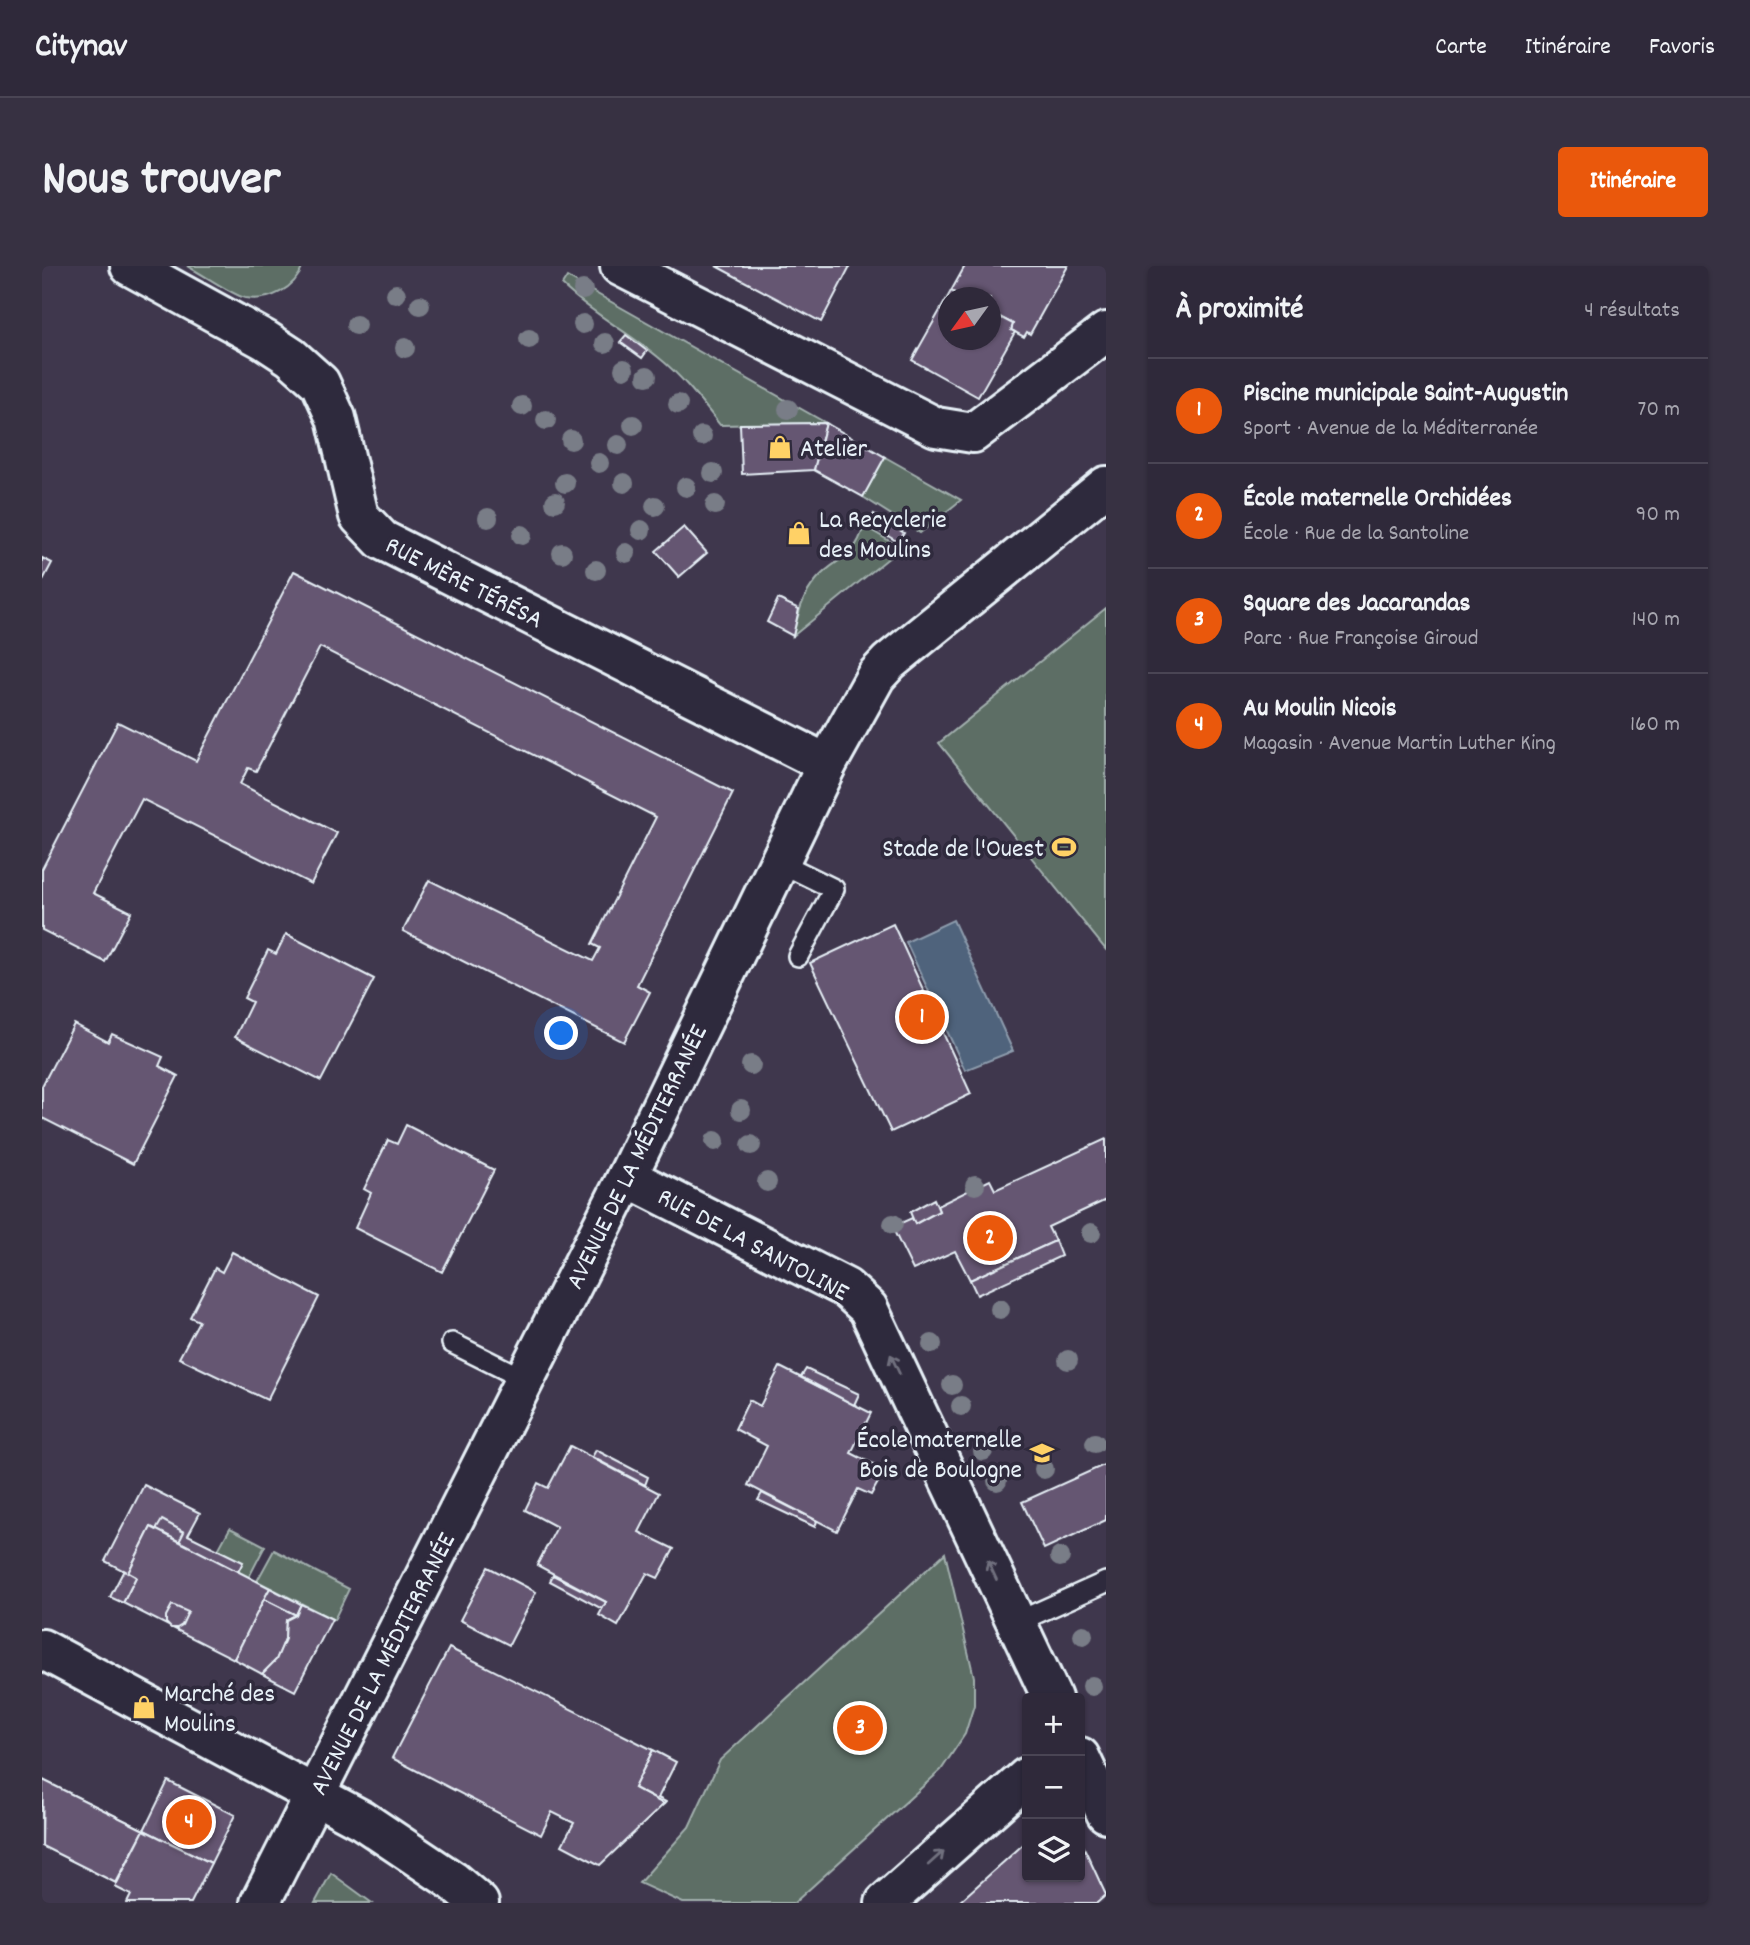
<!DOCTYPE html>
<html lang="fr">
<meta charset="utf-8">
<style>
:root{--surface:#2f293a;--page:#373142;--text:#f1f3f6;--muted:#a7a6af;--line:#4a4554;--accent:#ea580c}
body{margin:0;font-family:Dekko,sans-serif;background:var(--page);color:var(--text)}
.controls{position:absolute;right:21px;bottom:21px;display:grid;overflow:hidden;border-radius:7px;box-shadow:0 2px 5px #0004}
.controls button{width:63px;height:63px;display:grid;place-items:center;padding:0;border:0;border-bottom:2px solid var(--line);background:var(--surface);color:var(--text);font:35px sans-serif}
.compass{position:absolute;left:896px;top:21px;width:63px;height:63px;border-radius:50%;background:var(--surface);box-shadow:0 2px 5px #0004;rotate:237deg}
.you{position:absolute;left:520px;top:768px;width:24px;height:24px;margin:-18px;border:5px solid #fff;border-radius:50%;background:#1a73e8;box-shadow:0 0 0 10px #1a73e833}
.badge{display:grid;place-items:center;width:46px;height:46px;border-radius:50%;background:var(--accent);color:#fff;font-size:23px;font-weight:700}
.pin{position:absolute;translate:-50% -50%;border:4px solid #fff;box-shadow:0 2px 7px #0006}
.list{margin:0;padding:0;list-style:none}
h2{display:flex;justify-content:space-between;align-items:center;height:91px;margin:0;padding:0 28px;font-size:30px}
h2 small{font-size:23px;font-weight:400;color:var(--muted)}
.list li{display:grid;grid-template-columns:46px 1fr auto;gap:21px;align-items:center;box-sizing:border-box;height:105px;padding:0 28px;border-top:2px solid var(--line)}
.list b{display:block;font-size:26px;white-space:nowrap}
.list p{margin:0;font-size:23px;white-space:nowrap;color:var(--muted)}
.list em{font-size:23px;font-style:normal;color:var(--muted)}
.icon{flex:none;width:38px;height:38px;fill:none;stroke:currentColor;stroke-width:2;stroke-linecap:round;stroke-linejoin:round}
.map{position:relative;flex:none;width:1064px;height:1637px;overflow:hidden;border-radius:7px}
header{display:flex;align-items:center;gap:42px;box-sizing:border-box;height:98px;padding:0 35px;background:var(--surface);border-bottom:2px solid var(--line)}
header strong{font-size:33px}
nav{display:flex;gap:38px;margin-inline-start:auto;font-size:24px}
.intro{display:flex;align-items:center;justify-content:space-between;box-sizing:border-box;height:168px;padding:0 42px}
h1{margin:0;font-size:49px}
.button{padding:18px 32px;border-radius:7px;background:var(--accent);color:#fff;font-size:24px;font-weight:700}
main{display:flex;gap:42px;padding:0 42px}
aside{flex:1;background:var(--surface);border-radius:7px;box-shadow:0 2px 5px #0004}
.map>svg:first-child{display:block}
.green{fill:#5d6e65;stroke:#a2b0ae;stroke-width:2}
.water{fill:#50637b;stroke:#8d9cad;stroke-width:2}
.building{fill:#655672;stroke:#e8f1f8;stroke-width:2}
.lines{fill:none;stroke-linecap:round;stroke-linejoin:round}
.service-casing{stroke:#e8f1f8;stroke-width:24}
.minor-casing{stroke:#e8f1f8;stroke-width:44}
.service{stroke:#2f2a3d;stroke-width:19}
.minor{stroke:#2f2a3d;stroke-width:38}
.tree{fill:#797d87}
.oneway{stroke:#70707e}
.labels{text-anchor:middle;stroke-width:7;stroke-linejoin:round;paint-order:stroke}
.poi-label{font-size:26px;fill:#e8f1f8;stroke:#2f2a3d;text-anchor:start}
.street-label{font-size:26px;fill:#e8f1f8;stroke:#2f2a3d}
</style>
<header>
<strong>Citynav</strong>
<nav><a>Carte</a><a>Itinéraire</a><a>Favoris</a></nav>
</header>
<div class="intro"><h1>Nous trouver</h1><a class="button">Itinéraire</a></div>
<main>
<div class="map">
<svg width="1064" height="1637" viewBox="0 0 1064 1637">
<rect width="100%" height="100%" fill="#3f374d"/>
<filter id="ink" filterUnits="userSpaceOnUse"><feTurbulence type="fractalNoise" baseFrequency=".0143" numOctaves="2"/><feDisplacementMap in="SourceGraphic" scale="14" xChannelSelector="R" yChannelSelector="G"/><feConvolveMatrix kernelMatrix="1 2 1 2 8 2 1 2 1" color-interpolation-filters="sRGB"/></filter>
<g filter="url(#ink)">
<g class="green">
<path d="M145,0H261C253,23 227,36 203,32C190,29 159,7 145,0Z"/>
<path d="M525,11L784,157L678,159C659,135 640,110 616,91C585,65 549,47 520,19Z"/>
<polygon points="843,191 919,234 878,267 821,231"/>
<path d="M822,260L859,282L751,370C756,348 760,330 775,313C795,290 812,295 822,260Z"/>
<polygon points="1064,342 1064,684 897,477"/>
<polygon points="188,1262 223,1280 207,1311 171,1293"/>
<polygon points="232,1284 307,1323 292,1354 215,1315"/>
<polygon points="903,1287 932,1411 932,1439 923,1468 899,1504 752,1637 641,1637 597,1617 647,1561 678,1494"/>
<polygon points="289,1607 330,1637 273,1637"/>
</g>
<polygon class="water" points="911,654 971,785 923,804 864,676"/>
<g class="building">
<polygon points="674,0 808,0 779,56"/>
<polygon points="923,0 1026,0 988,68 985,66 982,71 969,64 971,58 948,46 948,32 922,32 909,25"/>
<polygon points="909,25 922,32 906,32 906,74 948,74 948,46 971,58 969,64 973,66 936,131 870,94"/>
<polygon points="584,69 605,85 600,92 578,76"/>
<polygon points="784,157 772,204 700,208 698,158"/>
<polygon points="784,157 843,191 821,231 772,204"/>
<polygon points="832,248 862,267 856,276 826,258"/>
<polygon points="642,261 665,287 637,311 614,285"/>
<polygon points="0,292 10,297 0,316"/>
<polygon points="252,305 691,527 595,719 608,726 582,776 361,665 387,614 551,695 558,682 550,678 614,551 278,381 214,505 206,502 198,518 295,567 269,618 100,533 51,627 89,646 63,696 0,664 0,603 76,456 154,495"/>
<polygon points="736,333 757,343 751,370 725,356"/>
<polygon points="851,658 929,828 849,866 768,697"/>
<polygon points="244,668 332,713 279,815 193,771 210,736 202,732 226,684 234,688"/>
<polygon points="32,758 66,776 70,768 121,791 117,800 136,810 91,898 0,852 0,820"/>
<polygon points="364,859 452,904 400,1006 313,962 329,927 322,923 346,874 355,878"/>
<polygon points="1064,873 1064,934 1006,961 1013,975 928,1014 913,985 871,1004 850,961 870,952 873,958 897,945 895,940 948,914 953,924"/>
<polygon points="892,933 897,945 873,958 868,946"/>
<polygon points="1013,975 1019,990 935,1029 928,1014"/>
<polygon points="190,986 277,1031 225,1134 137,1092 157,1055 148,1051 173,1002 180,1006"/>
<polygon points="738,1101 829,1147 809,1187 843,1204 829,1229 816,1223 795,1265 706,1219 725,1180 693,1163 707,1134 718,1140"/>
<polygon points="764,1103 817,1128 812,1139 759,1111"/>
<polygon points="528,1180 617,1227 597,1266 632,1283 616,1312 605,1307 576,1360 557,1349 564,1336 495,1299 515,1261 483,1244 496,1217 506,1222"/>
<polygon points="554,1184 606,1211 603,1219 550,1191"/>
<polygon points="1064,1198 1064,1254 1002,1283 980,1236"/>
<polygon points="102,1219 158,1247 146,1269 201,1296 196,1306 109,1261 86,1307 63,1295"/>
<polygon points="720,1227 775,1255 773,1261 716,1234"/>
<polygon points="120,1254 142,1266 137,1276 114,1264"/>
<polygon points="109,1261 228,1322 192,1393 81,1337 94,1311 86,1307"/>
<polygon points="446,1301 494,1326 467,1379 418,1354"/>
<polygon points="82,1304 94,1311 81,1337 68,1331"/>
<polygon points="511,1309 564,1336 560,1343 508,1315"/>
<polygon points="228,1322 259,1338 254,1349 222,1333"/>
<polygon points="222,1333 254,1349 244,1354 243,1373 239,1383 234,1394 220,1408 192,1393"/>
<polygon points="259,1338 290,1353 253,1425 220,1408 234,1394 243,1373 244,1354 254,1349"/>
<polygon points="130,1339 146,1346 140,1359 135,1362 129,1362 124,1357 124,1350"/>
<polygon points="407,1382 611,1484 592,1522 622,1538 558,1599 520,1579 532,1557 510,1546 499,1569 350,1492"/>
<polygon points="611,1484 634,1496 616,1532 624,1536 622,1538 592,1522"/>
<polygon points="0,1514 102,1564 74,1617 0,1580"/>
<polygon points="1,1514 102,1564 74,1617 0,1580"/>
<polygon points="126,1515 193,1549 169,1597 102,1564"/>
<polygon points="102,1564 169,1597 149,1637 85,1637 89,1629 73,1621"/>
<polygon points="1038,1573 1064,1629 1055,1637 916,1637 985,1575 985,1611 1038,1611"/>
</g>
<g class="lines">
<g class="service-casing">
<g id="service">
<polyline points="737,596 792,623 756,690"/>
<polyline points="410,1077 482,1113"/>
<polyline points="975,1356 1064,1316"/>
</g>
</g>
<g class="minor-casing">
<g id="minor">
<polyline points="88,0 223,74 249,91 278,117 294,152 317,250 340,274 785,498"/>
<polyline points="578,0 894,161 931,167 1064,66"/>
<polyline points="585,911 804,1022 826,1042 1010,1432"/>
<polyline points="0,1383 320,1554 411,1615 437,1637"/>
<polyline points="1038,1491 1064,1547"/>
<polyline points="218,1637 585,911 785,498 834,410 847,396 1064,220"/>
<polyline points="843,1637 985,1511"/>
</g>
</g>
<use href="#service" class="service"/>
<use href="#minor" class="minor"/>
</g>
<g class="tree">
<circle cx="541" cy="24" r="10"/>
<circle cx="354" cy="28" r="10"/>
<circle cx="378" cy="39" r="10"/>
<circle cx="541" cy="58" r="10"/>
<circle cx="314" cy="59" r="10"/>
<circle cx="487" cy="73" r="10"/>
<circle cx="563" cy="77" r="10"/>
<circle cx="363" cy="82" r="10"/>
<circle cx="582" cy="103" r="10"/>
<circle cx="605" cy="110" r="10"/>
<circle cx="636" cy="138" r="10"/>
<circle cx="480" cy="140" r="10"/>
<circle cx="746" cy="143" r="10"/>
<circle cx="504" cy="154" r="10"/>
<circle cx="591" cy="159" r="10"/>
<circle cx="660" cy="170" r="10"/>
<circle cx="529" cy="174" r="10"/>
<circle cx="576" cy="179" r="10"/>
<circle cx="557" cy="197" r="10"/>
<circle cx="671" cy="207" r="10"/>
<circle cx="523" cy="217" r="10"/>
<circle cx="582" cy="217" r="10"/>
<circle cx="644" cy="221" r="10"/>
<circle cx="513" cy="236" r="10"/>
<circle cx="673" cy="239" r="10"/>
<circle cx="613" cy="240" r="10"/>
<circle cx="446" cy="252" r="10"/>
<circle cx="599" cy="264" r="10"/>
<circle cx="480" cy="269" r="10"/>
<circle cx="520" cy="287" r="10"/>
<circle cx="584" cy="287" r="10"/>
<circle cx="554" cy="304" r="10"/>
<circle cx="709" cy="799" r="10"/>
<circle cx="699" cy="844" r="10"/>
<circle cx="673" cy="875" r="10"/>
<circle cx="709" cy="879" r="10"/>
<circle cx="725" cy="916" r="10"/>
<circle cx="933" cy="919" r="10"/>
<circle cx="851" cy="958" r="10"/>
<circle cx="1049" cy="967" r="10"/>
<circle cx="958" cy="1043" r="10"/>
<circle cx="890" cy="1078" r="10"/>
<circle cx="1026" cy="1094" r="10"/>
<circle cx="910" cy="1119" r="10"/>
<circle cx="919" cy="1140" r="10"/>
<circle cx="1053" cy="1177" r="10"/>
<circle cx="941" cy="1185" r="10"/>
<circle cx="1002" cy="1203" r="10"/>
<circle cx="955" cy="1215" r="10"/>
<circle cx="1018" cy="1291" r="10"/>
<circle cx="1041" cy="1369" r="10"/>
<circle cx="1050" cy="1420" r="10"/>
</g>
<defs><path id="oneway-shaft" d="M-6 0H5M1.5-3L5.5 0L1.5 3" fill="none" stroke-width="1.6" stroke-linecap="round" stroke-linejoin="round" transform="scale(1.75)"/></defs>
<g class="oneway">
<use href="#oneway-shaft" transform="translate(853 1098) rotate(-115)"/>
<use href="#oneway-shaft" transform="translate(950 1304) rotate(-115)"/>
<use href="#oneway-shaft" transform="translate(894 1592) rotate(-42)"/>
</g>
</g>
<defs>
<g id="shop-bare" transform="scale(1.89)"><path d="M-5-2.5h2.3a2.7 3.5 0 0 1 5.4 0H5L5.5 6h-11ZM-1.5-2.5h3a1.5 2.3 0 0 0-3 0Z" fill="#ffd166" stroke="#2f2a3d" stroke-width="2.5" paint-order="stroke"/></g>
<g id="stadium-bare" transform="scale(1.89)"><path d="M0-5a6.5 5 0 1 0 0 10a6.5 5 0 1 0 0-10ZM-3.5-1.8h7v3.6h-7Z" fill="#ffd166" stroke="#2f2a3d" stroke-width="2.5" paint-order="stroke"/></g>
<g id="school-bare" transform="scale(1.89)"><path d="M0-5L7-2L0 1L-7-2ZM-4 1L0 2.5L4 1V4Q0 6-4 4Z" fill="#ffd166" stroke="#2f2a3d" stroke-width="2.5" paint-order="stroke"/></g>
</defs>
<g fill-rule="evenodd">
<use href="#shop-bare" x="738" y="181"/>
<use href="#shop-bare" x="757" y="267"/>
<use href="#stadium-bare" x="1022" y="581"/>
<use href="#school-bare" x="1000" y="1187"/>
<use href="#shop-bare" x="102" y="1441"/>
</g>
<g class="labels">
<g class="poi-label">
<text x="758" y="190">Atelier</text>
<text x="777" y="261">La Recyclerie<tspan x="777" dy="30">des Moulins</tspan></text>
<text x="1002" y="590" text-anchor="end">Stade de l'Ouest</text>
<text x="980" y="1181" text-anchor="end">École maternelle<tspan x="980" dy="30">Bois de Boulogne</tspan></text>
<text x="122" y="1435">Marché des<tspan x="122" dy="30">Moulins</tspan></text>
</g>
<g class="street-label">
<text transform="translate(423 315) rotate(27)" y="9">RUE MÈRE TÉRÉSA</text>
<text transform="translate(593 890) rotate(-64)" y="9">AVENUE DE LA MÉDITERRANÉE</text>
<text transform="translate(712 977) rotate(28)" y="9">RUE DE LA SANTOLINE</text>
<text transform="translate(339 1397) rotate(-63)" y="9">AVENUE DE LA MÉDITERRANÉE</text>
</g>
</g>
</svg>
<div class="controls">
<button>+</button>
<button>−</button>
<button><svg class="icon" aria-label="layers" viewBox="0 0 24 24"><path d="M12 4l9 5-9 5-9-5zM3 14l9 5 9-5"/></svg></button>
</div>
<svg class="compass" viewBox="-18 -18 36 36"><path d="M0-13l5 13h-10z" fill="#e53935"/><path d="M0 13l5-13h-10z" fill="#a7a6af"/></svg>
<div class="you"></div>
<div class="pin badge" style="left:880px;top:751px">1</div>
<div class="pin badge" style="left:948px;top:972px">2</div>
<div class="pin badge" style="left:818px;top:1462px">3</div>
<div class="pin badge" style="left:147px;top:1556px">4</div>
</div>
<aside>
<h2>À proximité<small>4 résultats</small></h2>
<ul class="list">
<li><span class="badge">1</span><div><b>Piscine municipale Saint-Augustin</b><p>Sport · Avenue de la Méditerranée</p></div><em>70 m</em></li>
<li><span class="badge">2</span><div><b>École maternelle Orchidées</b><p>École · Rue de la Santoline</p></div><em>90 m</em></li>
<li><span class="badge">3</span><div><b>Square des Jacarandas</b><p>Parc · Rue Françoise Giroud</p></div><em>140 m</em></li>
<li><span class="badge">4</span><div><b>Au Moulin Nicois</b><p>Magasin · Avenue Martin Luther King</p></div><em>160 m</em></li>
</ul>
</aside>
</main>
